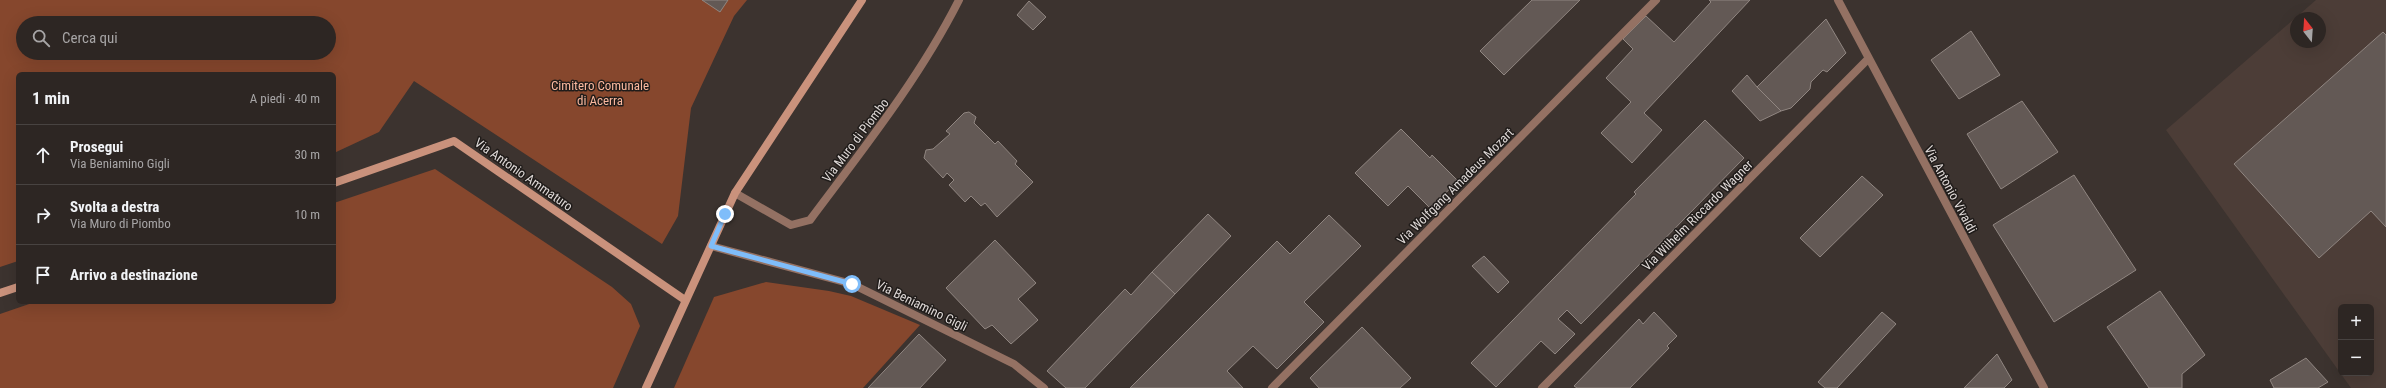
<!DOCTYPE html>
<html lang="it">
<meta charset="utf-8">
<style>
:root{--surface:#2d2623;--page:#393230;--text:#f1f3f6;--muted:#a7a5a6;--line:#484341}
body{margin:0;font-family:"Roboto Condensed",sans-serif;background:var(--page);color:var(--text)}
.controls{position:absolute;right:12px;bottom:12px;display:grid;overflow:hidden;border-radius:6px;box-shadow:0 4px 16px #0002}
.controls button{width:36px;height:36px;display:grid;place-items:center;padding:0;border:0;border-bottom:1px solid var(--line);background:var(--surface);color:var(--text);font:20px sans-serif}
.compass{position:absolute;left:2290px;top:12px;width:36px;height:36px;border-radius:50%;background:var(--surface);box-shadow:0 4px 16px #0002;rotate:343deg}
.stop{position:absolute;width:12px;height:12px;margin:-9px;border:3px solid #7fbdfa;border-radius:50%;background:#fff}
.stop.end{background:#7fbdfa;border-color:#fff;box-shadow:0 1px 4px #0008}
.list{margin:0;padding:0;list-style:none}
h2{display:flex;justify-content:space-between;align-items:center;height:52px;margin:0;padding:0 16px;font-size:17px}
h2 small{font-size:13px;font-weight:400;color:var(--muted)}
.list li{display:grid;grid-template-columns:26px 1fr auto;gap:12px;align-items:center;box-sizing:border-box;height:60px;padding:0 16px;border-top:1px solid var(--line)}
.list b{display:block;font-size:15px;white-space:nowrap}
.list p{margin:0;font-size:13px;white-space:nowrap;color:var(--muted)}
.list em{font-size:13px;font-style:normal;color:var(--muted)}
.icon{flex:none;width:22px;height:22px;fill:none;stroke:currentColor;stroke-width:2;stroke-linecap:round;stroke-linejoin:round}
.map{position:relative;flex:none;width:2386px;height:388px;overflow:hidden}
.search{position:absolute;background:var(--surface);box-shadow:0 4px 16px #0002;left:16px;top:16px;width:320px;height:44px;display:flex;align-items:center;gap:10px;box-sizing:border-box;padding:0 14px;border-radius:22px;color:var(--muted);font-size:15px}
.panel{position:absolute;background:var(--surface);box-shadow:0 4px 16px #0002;left:16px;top:72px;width:320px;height:232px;border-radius:6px}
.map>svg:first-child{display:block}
.built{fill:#4c3d37;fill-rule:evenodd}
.green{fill:#86472d;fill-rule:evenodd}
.building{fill:#635955;stroke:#908681}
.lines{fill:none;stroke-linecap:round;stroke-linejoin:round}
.street{stroke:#947163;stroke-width:8}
.secondary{stroke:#ca927c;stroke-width:8}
.route{stroke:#7fbdfa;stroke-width:5}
.labels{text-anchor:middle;stroke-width:3;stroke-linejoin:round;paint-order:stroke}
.park-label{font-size:13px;fill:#fab89e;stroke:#201c1a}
.street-label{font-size:13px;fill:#dfd9d7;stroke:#201c1a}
</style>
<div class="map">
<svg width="2386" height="388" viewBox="0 0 2386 388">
<rect width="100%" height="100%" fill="#3c332f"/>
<path class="built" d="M2316,0H2386V388H2351L2166,130ZM2296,18H2320V42H2296ZM2341,307H2371V373H2341Z"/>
<g class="green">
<path d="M0,0H747L734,16L691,108L678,216L662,244L414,81L379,132L334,153V74H18V261L0,267ZM23,23H329V53H23Z"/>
<polygon points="435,169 612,287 631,304 640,326 613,388 0,388 0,314 35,302 334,302 334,203"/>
<polygon points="766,282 829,291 851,296 920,325 863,388 674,388 714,297"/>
</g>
<g class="building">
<polygon points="702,0 728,0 720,12"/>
<polygon points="1532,0 1580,0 1504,75 1480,51"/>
<polygon points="1709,0 1750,0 1644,113 1662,130 1632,163 1601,133 1631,102 1606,78 1633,49 1623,39 1646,16 1674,42 1711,2"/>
<polygon points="1029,1 1046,17 1033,30 1017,15"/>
<polygon points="1826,19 1846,53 1827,72 1823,70 1811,82 1810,89 1791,108 1781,111 1757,87"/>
<polygon points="1971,31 2000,75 1959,99 1931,60"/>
<polygon points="2383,32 2386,35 2386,227 2371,211 2319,258 2234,164"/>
<polygon points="1747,75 1757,87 1781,111 1760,121 1732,91"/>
<polygon points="2022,101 2058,152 2001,189 1967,134"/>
<polygon points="969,112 976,117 974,123 995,144 998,141 1017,161 1015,164 1033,182 997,217 985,203 981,206 971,196 965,202 949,185 954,180 947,173 943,178 924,158 926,150 933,149 950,134 946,131 964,113"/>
<polygon points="1705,120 1744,158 1581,324 1567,310 1558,319 1575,334 1555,354 1541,341 1496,387 1471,363 1636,194 1634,192"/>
<polygon points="1401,129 1430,158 1432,155 1458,181 1430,208 1408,186 1388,206 1355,173"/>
<polygon points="2074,175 2136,270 2054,322 1993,225"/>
<polygon points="1862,176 1883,195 1820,257 1800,238"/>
<polygon points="1208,214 1231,236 1175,294 1152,272"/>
<polygon points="1329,215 1361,246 1304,302 1324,322 1277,369 1253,346 1227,371 1243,388 1130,388 1277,241 1290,254"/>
<polygon points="995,240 1036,283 1018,299 1038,320 1011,344 992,325 985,329 946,288"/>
<polygon points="1484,256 1509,282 1498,293 1472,266"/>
<polygon points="1152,272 1175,294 1085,388 1066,388 1047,371 1125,289 1131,295"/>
<polygon points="2160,291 2205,355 2182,374 2182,388 2149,388 2107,327"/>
<polygon points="1654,312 1677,336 1667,346 1669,348 1630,388 1577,388 1574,386 1639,319 1643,324"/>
<polygon points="1882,312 1896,324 1837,388 1825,388 1818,382"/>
<polygon points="1362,327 1411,378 1400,388 1319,388 1310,378"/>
<polygon points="919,334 946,360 920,388 868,388"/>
<polygon points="1997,354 2012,380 2004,388 1964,388"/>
<polygon points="2306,358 2328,382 2318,388 2274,388 2270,380"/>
</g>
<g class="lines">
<g class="street">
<polyline points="1838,0 2044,388"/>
<path d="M735,193L791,225L810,220C863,149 919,79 959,0"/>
<polyline points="711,246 852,284 1014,364 1044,388"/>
<polyline points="1272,388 1656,0"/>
<polyline points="1542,388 1868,59"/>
</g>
<g class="secondary">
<polyline points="334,183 454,141 685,300"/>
<polyline points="0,293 18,287"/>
<polyline points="646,388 735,193 862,0"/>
</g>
</g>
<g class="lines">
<polyline class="route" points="725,214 711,246 852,284"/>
</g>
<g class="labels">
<g class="park-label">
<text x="600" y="90">Cimitero Comunale<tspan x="600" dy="15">di Acerra</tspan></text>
</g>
<g class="street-label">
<text transform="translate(855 140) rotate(-53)" y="5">Via Muro di Piombo</text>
<text transform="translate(524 174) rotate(35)" y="5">Via Antonio Ammaturo</text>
<text transform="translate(1455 186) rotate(-45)" y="5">Via Wolfgang Amadeus Mozart</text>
<text transform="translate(1951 189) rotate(62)" y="5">Via Antonio Vivaldi</text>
<text transform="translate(1697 215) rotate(-45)" y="5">Via Wilhelm Riccardo Wagner</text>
<text transform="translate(922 305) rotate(26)" y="5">Via Beniamino Gigli</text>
</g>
</g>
</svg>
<div class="controls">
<button>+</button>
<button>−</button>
</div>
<svg class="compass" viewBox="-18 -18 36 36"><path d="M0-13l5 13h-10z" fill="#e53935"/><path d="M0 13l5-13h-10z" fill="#a7a5a6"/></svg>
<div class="stop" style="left:852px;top:284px"></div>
<div class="stop end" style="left:725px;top:214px"></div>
<div class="search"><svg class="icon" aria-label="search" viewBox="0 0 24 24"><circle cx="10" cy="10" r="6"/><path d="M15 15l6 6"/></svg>Cerca qui</div>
<section class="panel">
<h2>1 min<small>A piedi · 40 m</small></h2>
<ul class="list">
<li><svg class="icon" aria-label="ahead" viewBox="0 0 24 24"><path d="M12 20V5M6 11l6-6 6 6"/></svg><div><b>Prosegui</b><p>Via Beniamino Gigli</p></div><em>30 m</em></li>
<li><svg class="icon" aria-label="right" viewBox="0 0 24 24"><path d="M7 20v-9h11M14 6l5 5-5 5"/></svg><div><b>Svolta a destra</b><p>Via Muro di Piombo</p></div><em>10 m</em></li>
<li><svg class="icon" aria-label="arrive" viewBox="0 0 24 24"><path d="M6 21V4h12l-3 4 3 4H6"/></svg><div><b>Arrivo a destinazione</b></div></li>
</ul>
</section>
</div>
